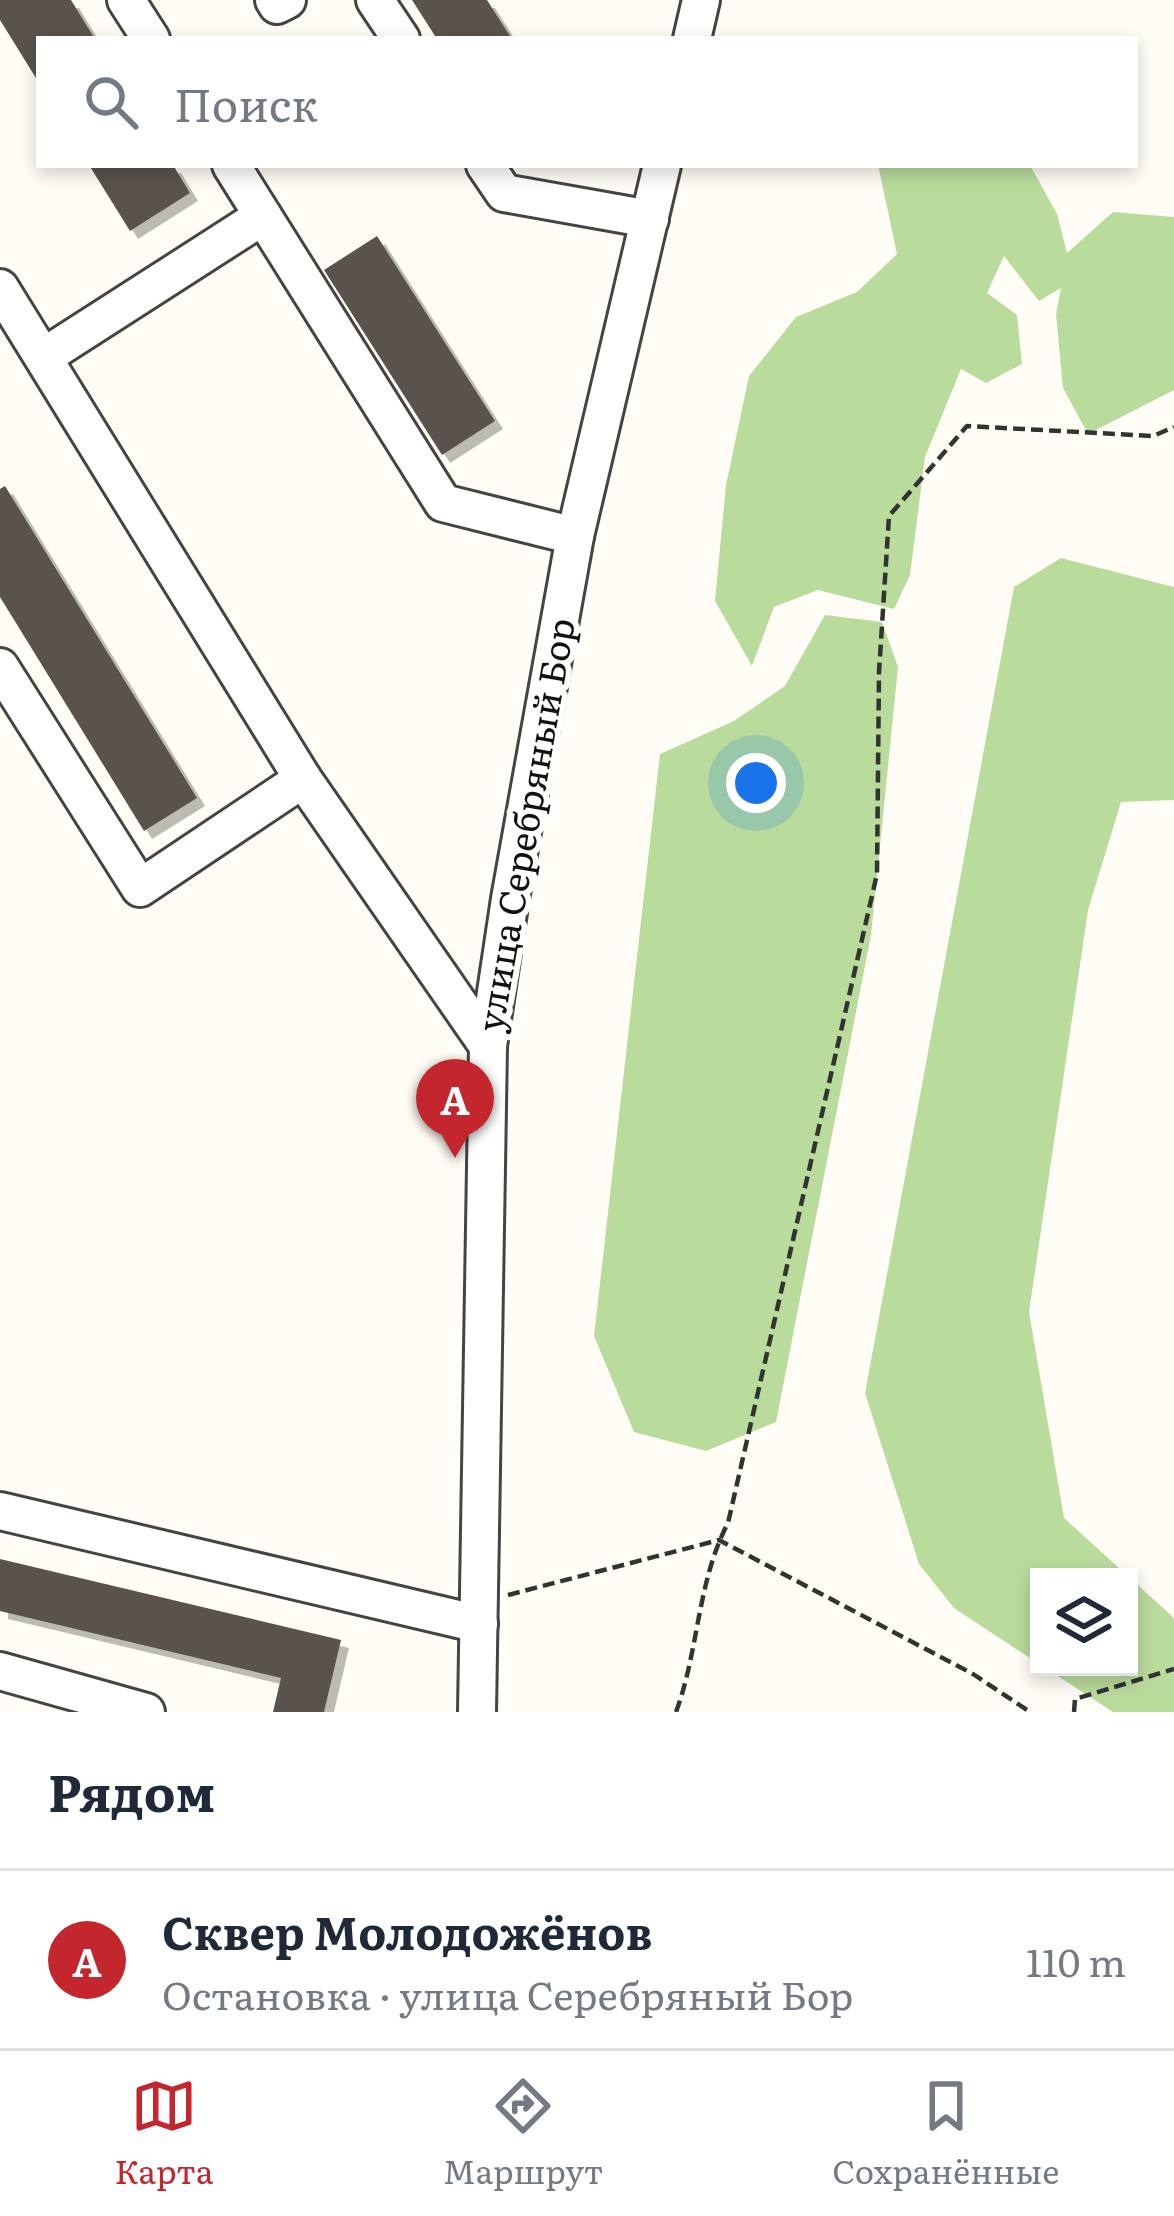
<!DOCTYPE html>
<html lang="ru">
<meta charset="utf-8">
<style>
:root{--surface:#fff;--page:#f6f6f7;--text:#1f2937;--muted:#747a83;--line:#e0e1e3;--accent:#c4262e}
body{margin:0;font-family:Literata,serif;background:var(--page);color:var(--text)}
.controls{position:absolute;right:36px;bottom:36px;display:grid;overflow:hidden;border-radius:0px;box-shadow:0 6px 18px #0003}
.controls button{width:108px;height:108px;display:grid;place-items:center;padding:0;border:0;border-bottom:3px solid var(--line);background:var(--surface);color:var(--text);font:60px sans-serif}
.you{position:absolute;left:756px;top:783px;width:42px;height:42px;margin:-30px;border:9px solid #fff;border-radius:50%;background:#1a73e8;box-shadow:0 0 0 18px #1a73e833}
.badge{display:grid;place-items:center;width:78px;height:78px;border-radius:50%;background:var(--accent);color:#fff;font-size:39px;font-weight:700}
.pin{position:absolute;translate:-50% -99px;filter:drop-shadow(0 3px 6px #0008)}
.pin::after{content:'';position:absolute;top:63px;width:42px;height:36px;background:inherit;clip-path:polygon(0 0,100% 0,50% 100%)}
.list{margin:0;padding:0;list-style:none}
h2{display:flex;justify-content:space-between;align-items:center;height:156px;margin:0;padding:0 48px;font-size:51px}
h2 small{font-size:39px;font-weight:400;color:var(--muted)}
.list li{display:grid;grid-template-columns:78px 1fr auto;gap:36px;align-items:center;box-sizing:border-box;height:180px;padding:0 48px;border-top:3px solid var(--line)}
.list b{display:block;font-size:45px;white-space:nowrap}
.list p{margin:0;font-size:39px;white-space:nowrap;color:var(--muted)}
.list em{font-size:39px;font-style:normal;color:var(--muted)}
.icon{flex:none;width:66px;height:66px;fill:none;stroke:currentColor;stroke-width:2;stroke-linecap:round;stroke-linejoin:round}
.map{position:relative;flex:none;width:1174px;height:1712px;overflow:hidden}
.search{position:absolute;background:var(--surface);box-shadow:0 6px 18px #0003;left:36px;right:36px;top:36px;height:132px;display:flex;align-items:center;gap:30px;box-sizing:border-box;padding:0 42px;border-radius:0px;color:var(--muted);font-size:45px}
.sheet{height:336px;background:var(--surface)}
nav{display:flex;justify-content:space-around;align-items:center;box-sizing:border-box;height:168px;border-top:3px solid var(--line);background:var(--surface);font-size:33px;color:var(--muted)}
nav a{display:grid;justify-items:center;gap:6px}
nav .on{color:var(--accent)}
.map>svg:first-child{display:block}
.forest{fill:#b9dc9c}
.building{fill:#5a524d;filter:url(#shadow)}
.lines{fill:none;stroke-linecap:round;stroke-linejoin:round}
.minor-casing{stroke:#444;stroke-width:42}
.path{stroke:#333;stroke-width:4.5;stroke-dasharray:12 6;stroke-linecap:butt}
.minor{stroke:#fff;stroke-width:36}
.labels{text-anchor:middle;stroke-width:12;stroke-linejoin:round;paint-order:stroke}
.street-label{font-size:36px;fill:#111;stroke:#fff}
</style>
<div class="map">
<svg width="1174" height="1712" viewBox="0 0 1174 1712">
<defs>
<filter id="shadow"><feDropShadow dx="8" dy="8" stdDeviation="0" flood-color="#0004"/></filter>
</defs>
<rect width="100%" height="100%" fill="#fffdf5"/>
<g class="forest">
<polygon points="878,165 1030,165 1057,214 1067,253 1113,212 1174,217 1174,390 1088,434 1063,388 1056,314 1061,288 1039,301 1004,256 987,293 1017,315 1022,364 986,383 961,369 925,457 910,575 894,609 818,590 774,607 752,666 715,601 726,485 749,376 796,317 857,292 897,254"/>
<polygon points="1061,558 1174,587 1174,800 1121,802 1088,910 1029,1312 1064,1518 1129,1577 1039,1577 1039,1664 954,1608 919,1564 865,1393 1014,587"/>
<polygon points="825,615 882,622 898,667 871,935 776,1422 706,1451 634,1432 594,1336 660,754 734,721 785,686"/>
<polygon points="1129,1577 1174,1618 1174,1712 1113,1712 1044,1667 1129,1667"/>
</g>
<g class="building">
<polygon points="0,0 71,0 95,39 39,39 39,83 0,20"/>
<polygon points="412,0 487,0 512,39 437,39"/>
<polygon points="89,165 173,165 190,193 130,231"/>
<polygon points="377,236 495,421 442,455 324,270"/>
<polygon points="5,486 197,798 144,831 0,597 0,489"/>
<polygon points="0,1559 341,1640 324,1712 273,1712 281,1678 0,1611"/>
</g>
<g class="lines">
<g class="minor-casing">
<g id="minor">
<polyline points="126,0 151,39"/>
<polyline points="274,0 277,5 287,0"/>
<polyline points="375,0 401,39"/>
<polyline points="692,39 701,0"/>
<polyline points="231,165 443,503 575,536"/>
<polyline points="485,165 504,193 650,219"/>
<polyline points="0,288 303,779 140,888 0,667"/>
<polyline points="45,356 263,216"/>
<polyline points="303,779 488,1046"/>
<polyline points="0,1511 479,1624"/>
<polyline points="0,1671 146,1712"/>
<polyline points="477,1712 488,1046 510,899 575,536 662,165"/>
</g>
</g>
<g class="path">
<polyline points="508,1595 719,1540 973,1674 1030,1712"/>
<path d="M676,1712C699,1650 697,1582 728,1523L877,874L879,672L889,516L967,426L1153,436L1174,427"/>
<polyline points="1074,1712 1075,1699 1174,1669"/>
</g>
<use href="#minor" class="minor"/>
</g>
<g class="labels">
<g class="street-label">
<text transform="translate(526 825) rotate(-80)" y="13">улица Серебряный Бор</text>
</g>
</g>
</svg>
<div class="controls">
<button><svg class="icon" aria-label="layers" viewBox="0 0 24 24"><path d="M12 4l9 5-9 5-9-5zM3 14l9 5 9-5"/></svg></button>
</div>
<div class="you"></div>
<div class="pin badge" style="left:455px;top:1158px">A</div>
<div class="search"><svg class="icon" aria-label="search" viewBox="0 0 24 24"><circle cx="10" cy="10" r="6"/><path d="M15 15l6 6"/></svg>Поиск</div>
</div>
<section class="sheet">
<h2>Рядом<small></small></h2>
<ul class="list">
<li><span class="badge">A</span><div><b>Сквер Молодожёнов</b><p>Остановка · улица Серебряный Бор</p></div><em>110 m</em></li>
</ul>
</section>
<nav>
<a class="on"><svg class="icon" aria-label="map" viewBox="0 0 24 24"><path d="M3 6l6-2 6 2 6-2v14l-6 2-6-2-6 2zM9 4v14M15 6v14"/></svg>Карта</a>
<a><svg class="icon" aria-label="directions" viewBox="0 0 24 24"><path d="M12 3l9 9-9 9-9-9zM9 14v-3h6M13 9l2 2-2 2"/></svg>Маршрут</a>
<a><svg class="icon" aria-label="saved" viewBox="0 0 24 24"><path d="M7 4h10v16l-5-4-5 4z"/></svg>Сохранённые</a>
</nav>
